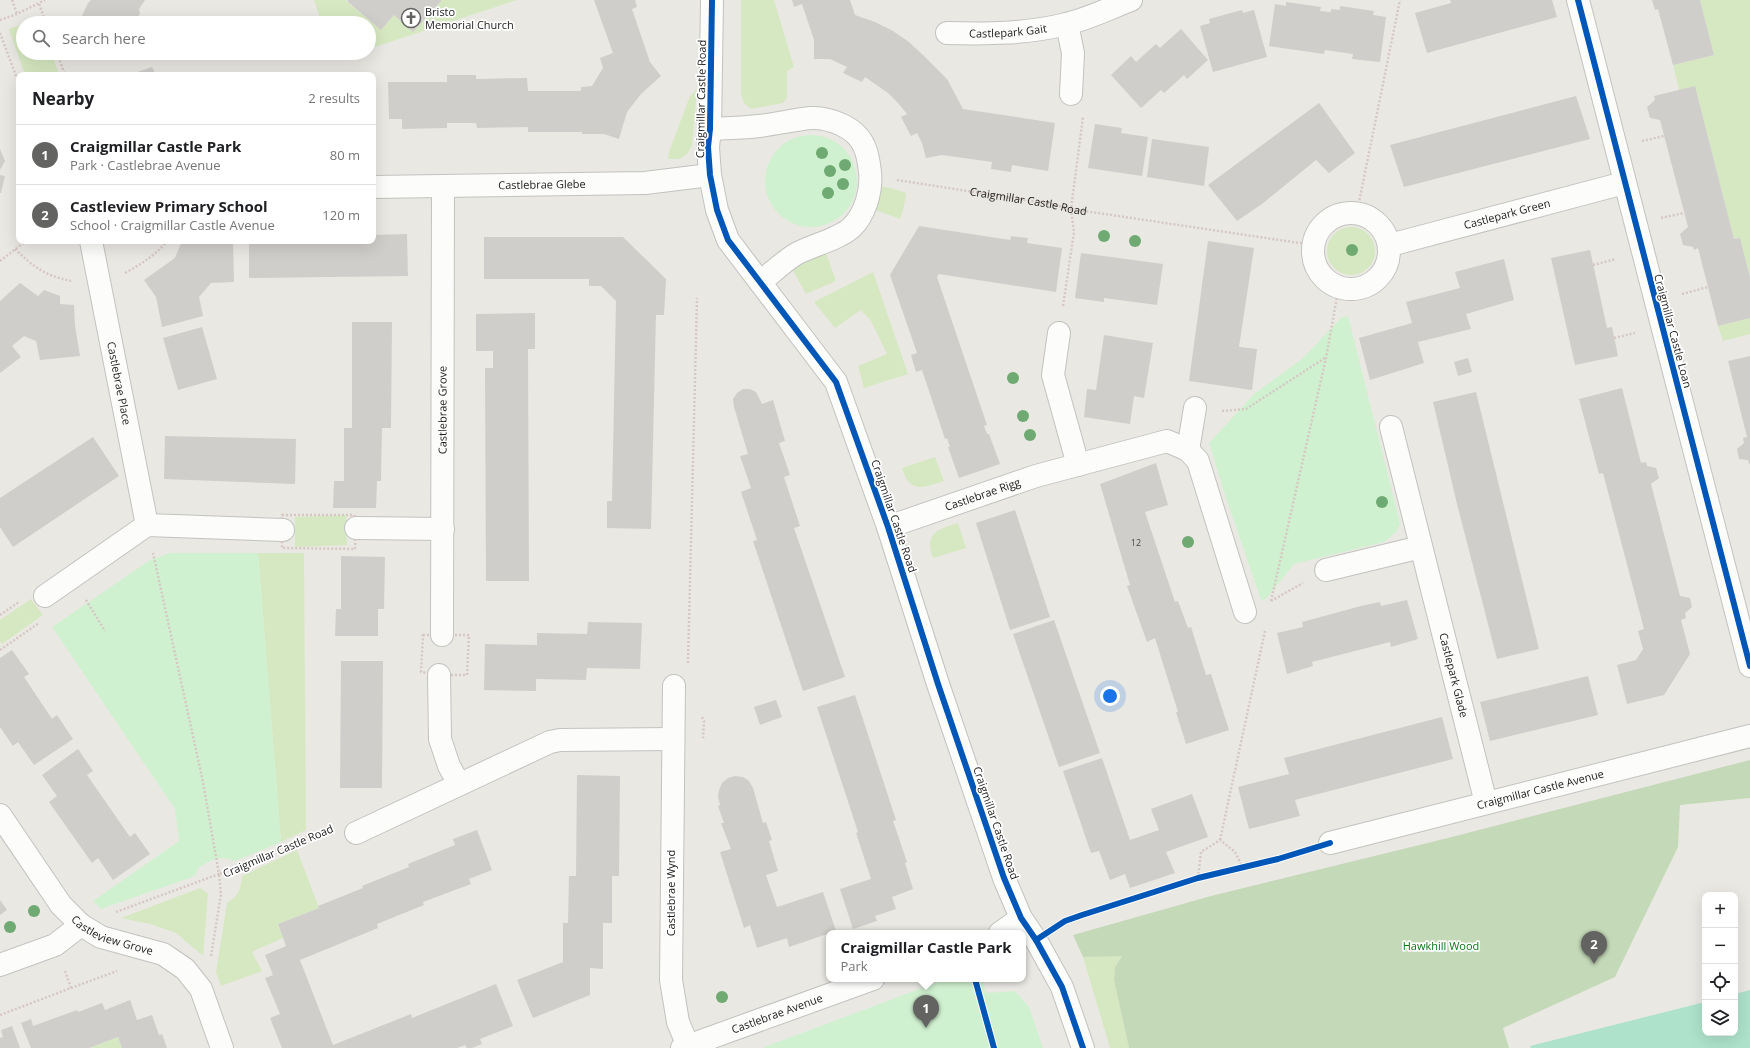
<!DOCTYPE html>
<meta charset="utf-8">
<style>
:root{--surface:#fff;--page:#f2f2f2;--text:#202124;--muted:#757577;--line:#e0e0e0;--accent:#636361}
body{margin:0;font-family:"Open Sans",sans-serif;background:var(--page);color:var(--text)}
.controls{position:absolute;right:12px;bottom:12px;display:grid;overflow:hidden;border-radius:8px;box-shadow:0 4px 16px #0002}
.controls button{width:36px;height:36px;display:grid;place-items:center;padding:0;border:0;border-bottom:1px solid var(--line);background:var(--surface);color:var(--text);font:20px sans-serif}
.you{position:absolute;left:1110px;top:696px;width:14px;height:14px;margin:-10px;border:3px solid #fff;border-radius:50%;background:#1a73e8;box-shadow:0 0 0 6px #1a73e833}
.badge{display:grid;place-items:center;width:26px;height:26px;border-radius:50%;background:var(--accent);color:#fff;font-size:13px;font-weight:700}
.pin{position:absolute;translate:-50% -33px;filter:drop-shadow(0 1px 2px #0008)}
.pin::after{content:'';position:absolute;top:21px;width:14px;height:12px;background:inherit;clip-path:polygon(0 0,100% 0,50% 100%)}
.popup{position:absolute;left:826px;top:930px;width:200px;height:52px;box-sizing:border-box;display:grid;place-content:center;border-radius:8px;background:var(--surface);filter:drop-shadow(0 1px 3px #0005);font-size:13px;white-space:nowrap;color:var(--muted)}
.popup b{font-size:15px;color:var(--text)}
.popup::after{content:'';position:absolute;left:50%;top:100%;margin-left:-8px;border:8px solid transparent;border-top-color:var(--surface)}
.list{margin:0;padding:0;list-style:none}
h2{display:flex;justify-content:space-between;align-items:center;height:52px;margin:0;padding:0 16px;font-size:17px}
h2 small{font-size:13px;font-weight:400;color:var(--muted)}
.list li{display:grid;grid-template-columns:26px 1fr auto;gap:12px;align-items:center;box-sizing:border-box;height:60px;padding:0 16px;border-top:1px solid var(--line)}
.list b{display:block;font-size:15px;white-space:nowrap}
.list p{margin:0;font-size:13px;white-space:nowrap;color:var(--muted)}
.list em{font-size:13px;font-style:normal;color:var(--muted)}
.icon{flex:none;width:22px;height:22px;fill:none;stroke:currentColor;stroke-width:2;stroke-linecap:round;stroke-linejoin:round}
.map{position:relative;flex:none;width:1750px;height:1048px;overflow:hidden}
.search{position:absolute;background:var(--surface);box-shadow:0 4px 16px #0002;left:16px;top:16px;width:360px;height:44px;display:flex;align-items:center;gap:10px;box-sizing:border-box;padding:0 14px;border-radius:22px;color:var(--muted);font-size:15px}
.panel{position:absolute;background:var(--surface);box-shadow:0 4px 16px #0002;left:16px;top:72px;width:360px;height:172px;border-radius:8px}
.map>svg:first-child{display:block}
.grass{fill:#d6e8c1}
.forest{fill:#c4d9b8}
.park{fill:#d0f1d0}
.pitch{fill:#aee2cb}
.building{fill:#d0ceca}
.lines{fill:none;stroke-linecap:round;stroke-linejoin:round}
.minor-casing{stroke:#c2c2bf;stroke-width:24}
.path{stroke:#d6c7c3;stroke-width:2.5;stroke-dasharray:2 2;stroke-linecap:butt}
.minor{stroke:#fcfcfb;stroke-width:22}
.cycleway-casing{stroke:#fff;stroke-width:8}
.cycleway{stroke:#0057b8;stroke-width:6}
.tree{fill:#6faa72}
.labels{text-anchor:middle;stroke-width:3.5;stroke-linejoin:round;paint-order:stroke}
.number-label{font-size:9px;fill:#484847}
.poi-label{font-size:11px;fill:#1b1b1b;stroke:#fff;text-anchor:start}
.street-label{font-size:11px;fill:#1b1b1b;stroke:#fff}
.park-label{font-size:11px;fill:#0b7715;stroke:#fff}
</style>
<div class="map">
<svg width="1750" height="1048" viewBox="0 0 1750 1048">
<rect width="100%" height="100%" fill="#eae8e3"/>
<g class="grass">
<polygon points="314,0 345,0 381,30 394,15 413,32 442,0 517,0 369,49 369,23 322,23"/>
<polygon points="741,0 774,0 794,67 787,71 787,98 783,103 751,109 744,103 741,94"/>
<polygon points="1700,0 1750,0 1750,277 1740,238 1734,239 1695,86 1679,90 1673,65 1714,55"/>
<polygon points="23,24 23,53 52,53 59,75 25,75 9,29"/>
<polygon points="697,89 692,146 687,154 679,159 668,159 669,152 690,96"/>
<polygon points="876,186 891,188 906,193 904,207 900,219 870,208"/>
<circle cx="1351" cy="251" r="24"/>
<polygon points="825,250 836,281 806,294 793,271 794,268"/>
<polygon points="873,272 908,374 864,388 858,366 887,354 871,321 861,310 835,328 814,302"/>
<polygon points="1750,318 1750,334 1723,341 1718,326"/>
<path d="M935,457L944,481C922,488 910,494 902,468Z"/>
<polygon points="346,515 347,545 295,547 295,517"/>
<path d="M958,523L966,548L933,558C924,532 937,530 958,523Z"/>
<polygon points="258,553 304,553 306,830 281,842"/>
<polygon points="31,599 43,615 2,644 0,641 0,620"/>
<path d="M297,850L319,908L278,924L283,938L252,952L262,971L221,986L216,972L227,903C238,896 241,890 242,876Z"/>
<polygon points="200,888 208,894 203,956 176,933 150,924 121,918"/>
<polygon points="1122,955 1115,967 1114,980 1129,1048 1110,1048 1083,957"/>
<polygon points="118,1037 122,1048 89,1048"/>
</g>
<polygon class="forest" points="1750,760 1750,798 1680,805 1678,847 1615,977 1503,1028 1509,1048 1129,1048 1114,980 1115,967 1122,956 1083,957 1073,935 1211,896 1448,838"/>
<g class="park">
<circle cx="811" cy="181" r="46"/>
<polygon points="1348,316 1400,524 1396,532 1384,542 1294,564 1266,599 1261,600 1226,498 1209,443 1255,393 1302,359 1342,317"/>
<path d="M170,553H258L281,842L235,861C219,855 212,860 198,868L195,876L101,909L93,901L179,841L175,809L52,627L150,560Z"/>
<polygon points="946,979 982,979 986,993 1015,991 1029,1007 1043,1048 762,1048"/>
</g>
<polygon class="pitch" points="1750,990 1750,1048 1531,1048 1530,1046 1705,1002 1705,1033 1735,1033 1735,994"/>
<g class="building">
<polygon points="91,0 145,0 139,9 140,14 134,21 129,20 127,23 82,23 82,16 88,3"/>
<polygon points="348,0 442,0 413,32 394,15 381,30 347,1"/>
<polygon points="594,0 635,0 637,7 632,9 650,62 661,76 641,94 627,112 619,139 604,134 582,134 582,132 528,132 528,127 477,128 476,123 447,123 447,128 402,129 402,119 389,119 388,82 447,82 447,75 476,75 476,79 527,78 528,91 581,91 581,87 592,86 603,68 600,58 613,53"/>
<polygon points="792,0 850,0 855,15 875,22 893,31 909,42 924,56 947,79 963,109 1055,123 1048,171 1012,165 1011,172 991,169 992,162 942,155 926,158 922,143 917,133 911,136 901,117 907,114 898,103 888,93 865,77 862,82 843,73 847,67 830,59 814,59 814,40 802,4 794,7"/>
<polygon points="1450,0 1552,0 1557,17 1427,53 1415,13 1451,3"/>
<polygon points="1652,0 1700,0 1714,55 1673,65 1658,9 1655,10"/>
<polygon points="1286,2 1321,7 1320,11 1331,12 1331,9 1340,10 1340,6 1374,11 1373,15 1386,17 1380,62 1352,59 1353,54 1325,50 1324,54 1269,46 1275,4 1286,6"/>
<polygon points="1242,10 1243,13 1254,10 1267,57 1213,72 1200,26 1210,23 1209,19"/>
<polygon points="1181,29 1208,60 1187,79 1184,75 1164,93 1161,90 1141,108 1111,75 1131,56 1136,62 1156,44 1160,48"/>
<polygon points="152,67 156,75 129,75"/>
<polygon points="1695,86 1734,239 1740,238 1750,277 1750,318 1718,326 1698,248 1694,250 1693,247 1683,245 1680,234 1688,227 1660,120 1650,118 1647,107 1655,100 1654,96"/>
<polygon points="1576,96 1590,139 1404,187 1390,145"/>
<polygon points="1319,103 1355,153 1329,173 1316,160 1262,204 1237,221 1208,185"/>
<polygon points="1095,124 1122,128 1121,133 1148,137 1142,176 1088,168"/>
<polygon points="1152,139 1209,147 1204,186 1147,177"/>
<polygon points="0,149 5,161 0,170"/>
<polygon points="0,175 5,176 1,193 0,193"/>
<polygon points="919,226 1010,240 1011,236 1019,237 1028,238 1027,243 1062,248 1056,292 939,274 937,277 987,425 984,426 987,434 989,434 1000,464 959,478 948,447 950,447 947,438 945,439 922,370 916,372 913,362 911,355 917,353 890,275"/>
<polygon points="407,234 408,276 249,278 249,241 373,241 373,235"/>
<polygon points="484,237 623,237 666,279 664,315 656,315 651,529 607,528 607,501 612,501 616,301 601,286 589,286 589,279 484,279"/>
<polygon points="182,241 233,241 234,282 211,283 199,297 203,316 162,327 156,297 144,280 175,258"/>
<polygon points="1208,241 1254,248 1239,347 1257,349 1252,390 1189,381"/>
<polygon points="1590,250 1607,328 1612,327 1618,356 1575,365 1551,258"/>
<polygon points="1081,253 1163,264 1157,305 1104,298 1104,302 1075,298"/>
<polygon points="1504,259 1514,300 1466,314 1471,329 1418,342 1424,363 1370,380 1359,338 1412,323 1406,302 1460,288 1455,272"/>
<polygon points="20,283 38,296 44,290 60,296 60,304 74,305 75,326 80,356 40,360 36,341 24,336 12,346 21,357 0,373 0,301"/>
<polygon points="535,313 535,349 528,349 529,581 486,581 485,368 493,368 493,351 476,351 476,314"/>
<polygon points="352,322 392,322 391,428 382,428 381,481 377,481 376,508 333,508 334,481 344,481 344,428 352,428"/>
<polygon points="202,327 217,379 178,390 163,338"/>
<polygon points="1104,335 1153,343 1144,398 1134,396 1130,424 1084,417 1087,389 1096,390"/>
<polygon points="1750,356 1750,464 1749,464 1748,460 1739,459 1737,449 1744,443 1743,438 1747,437 1728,361"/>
<polygon points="1468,358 1472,372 1458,376 1454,362"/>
<polygon points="1622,388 1641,463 1646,462 1647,466 1656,468 1659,478 1651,484 1680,596 1690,598 1692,607 1685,613 1686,618 1681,620 1690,654 1664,695 1627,704 1617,665 1636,660 1643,649 1638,631 1644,629 1603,473 1599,474 1579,399"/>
<polygon points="743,389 750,389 756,392 762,404 773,400 785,441 779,443 790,475 784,477 800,526 794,528 845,677 803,691 753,541 757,540 741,492 751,488 740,456 748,454 734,407 733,399 737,393"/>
<polygon points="1476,392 1539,649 1497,659 1457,504 1433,402"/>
<polygon points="165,436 296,439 295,484 164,479"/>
<polygon points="93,437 119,476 13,547 0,527 0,498"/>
<polygon points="1156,463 1168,505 1145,512 1175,602 1178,601 1188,628 1191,627 1206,675 1211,674 1229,730 1186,744 1176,712 1178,712 1155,638 1147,642 1127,586 1130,585 1100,484"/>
<polygon points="1015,510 1050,617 1010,630 976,523"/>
<polygon points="341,556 385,557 384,609 378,609 378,636 335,636 336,609 341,609"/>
<polygon points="1407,600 1418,639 1391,647 1390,642 1312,662 1313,666 1287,674 1277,633 1303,627 1302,622 1361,606 1380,602 1381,606"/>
<polygon points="1054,620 1100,753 1059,767 1013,634"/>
<polygon points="588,622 642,623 640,669 587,668 586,680 536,679 536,691 484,690 485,644 537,645 537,633 587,634"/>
<polygon points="12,650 29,674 24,677 52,719 57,715 73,739 34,765 18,742 13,746 0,727 0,658"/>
<polygon points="341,661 383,661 382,788 340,788"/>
<polygon points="1588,676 1598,715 1490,741 1480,702"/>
<polygon points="855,695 896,820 893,821 907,862 905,863 913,889 892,897 896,909 875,916 877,921 853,929 840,889 871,879 856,833 858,832 817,707"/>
<polygon points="776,700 782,717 760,725 754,707"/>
<polygon points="1442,717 1453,759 1295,800 1300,816 1249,829 1238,787 1289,774 1284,758"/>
<polygon points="78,749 93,771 87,775 130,837 135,833 150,854 113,880 98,858 92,863 49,802 57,796 42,775"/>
<polygon points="1102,758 1130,840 1159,830 1151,809 1192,794 1208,837 1166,852 1175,873 1130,888 1125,874 1110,880 1099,851 1091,853 1063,771"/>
<polygon points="577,775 620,776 619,876 612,876 612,923 603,923 603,969 590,968 590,995 533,1018 517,980 563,962 563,923 568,923 569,876 576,876"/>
<polygon points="735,776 743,777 749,781 753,788 763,823 766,822 772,840 769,841 778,871 766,875 777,907 823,892 836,931 789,947 787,938 757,948 750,925 744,928 720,852 731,849 721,823 724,823 718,806 720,805 718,797 719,790 722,783 728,778"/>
<polygon points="477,830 492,870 469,879 471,884 423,902 424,905 377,924 378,928 300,960 333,1045 411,1014 412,1018 496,984 513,1026 480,1039 482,1044 472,1048 467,1048 465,1045 457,1048 282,1048 270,1018 280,1014 265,978 273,975 265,955 286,946 278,924 319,908 318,906 363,888 362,886 409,867 408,864 455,845 453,839"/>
<polygon points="0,900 7,910 0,915"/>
<polygon points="130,1000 137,1020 152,1015 159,1035 162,1034 167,1048 122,1048 118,1037 89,1048 31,1048 21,1023 31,1019 33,1026 77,1010 78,1012 102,1003 105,1010"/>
<polygon points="12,1026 20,1048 0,1048 0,1038 3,1037 1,1030"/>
</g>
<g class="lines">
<g class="minor-casing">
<g id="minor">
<polyline points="712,0 710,129 708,147 710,175 717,210 728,240 836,382 888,527 938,684 1004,878 1021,918 1036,940 1062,987 1083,1048"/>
<polyline points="1578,0 1750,666"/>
<polyline points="1067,24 1073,53 1071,94"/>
<path id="s2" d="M947,33C987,34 1027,34 1066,24C1088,19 1110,8 1131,0"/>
<path d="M710,129C726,128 743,128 759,126C776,124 793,120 810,118C829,117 856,127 864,146C868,154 869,163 870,172C872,191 865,215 851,228C837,240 812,245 796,254C783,262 772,273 760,282"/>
<path id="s3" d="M373,187L645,183L710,175"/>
<circle cx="1351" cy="251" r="38"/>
<path id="s4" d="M91,241L147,525"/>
<path id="s5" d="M1390,245L1624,183"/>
<polyline points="1059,333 1053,375 1078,465"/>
<path id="s6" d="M1391,427L1486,803"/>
<polyline points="1188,450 1195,408"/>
<path id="s7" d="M888,527L1036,476L1167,441L1188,450L1198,461L1245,612"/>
<polyline points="356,528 443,529"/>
<polyline points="1326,570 1421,547"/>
<polyline points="45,596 147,525 283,530"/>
<path id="s8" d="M442,635L443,186"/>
<polyline points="439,675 440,739 449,766 459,784"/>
<polyline points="674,686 671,980 678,1022 688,1046"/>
<path id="s9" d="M0,815L61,905L81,925L101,937L163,954L185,969L201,989L222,1048"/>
<polyline points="356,833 550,742 560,740 673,739"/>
<path id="s10" d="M1330,843L1750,736"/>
<polyline points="1000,933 1021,918"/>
<polyline points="0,965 55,945 81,925"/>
<path id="s11" d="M682,1048L873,979"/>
</g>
</g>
<g class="path">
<polyline points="12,0 17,14"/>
<polyline points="39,4 46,23"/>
<polyline points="0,20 17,14 45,0"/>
<polyline points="0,33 19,84"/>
<polyline points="57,53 65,75"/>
<polyline points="1642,141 1664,136"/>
<path id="s1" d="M897,180L1051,204L1071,209L1313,245"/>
<polyline points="1357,212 1400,0"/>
<polyline points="1661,218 1684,213"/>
<path d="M15,249C35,268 44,275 71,281"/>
<polyline points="0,261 26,241"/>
<polyline points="1593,265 1616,259"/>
<path d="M125,273C141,264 155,256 167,241"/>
<polyline points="1682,294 1708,287"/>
<polyline points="1063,306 1074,232 1071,209 1083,117"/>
<polyline points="1614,338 1635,333"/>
<polyline points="1222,411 1246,409 1325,358"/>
<polygon points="282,515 354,515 356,528 355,549 282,548"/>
<polyline points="86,600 105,631"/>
<polyline points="1271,601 1326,358 1339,286"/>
<polyline points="1271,601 1303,583"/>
<polyline points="0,615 19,602"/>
<polygon points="423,635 469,635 467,675 439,675 421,672"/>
<polyline points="0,650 39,623"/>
<polyline points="688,663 697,298"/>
<polyline points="702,717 704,721 703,738"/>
<polyline points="1220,840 1265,631"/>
<polyline points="1198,878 1201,852 1220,840 1235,852 1243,868"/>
<polyline points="116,912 219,874 203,782 153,553"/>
<polyline points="1058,926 1065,921 1082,915 1198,878 1278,859 1304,851"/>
<polyline points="211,956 221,894 219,874 329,828"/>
<polyline points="71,988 117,971"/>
<polyline points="0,1015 71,988 65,971"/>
</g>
<use href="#minor" class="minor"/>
<g class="cycleway-casing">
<g id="cycleway">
<polyline points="712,0 710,129 708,147 710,175 717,210 728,240 836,382 888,527 938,684 1004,878 1021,918 1036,940 1062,987 1083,1048"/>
<polyline points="1578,0 1750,666"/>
<polyline points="1036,940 1065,921 1082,915 1198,878 1278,859 1330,843"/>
<polyline points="975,979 994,1048"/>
</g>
</g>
<use href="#cycleway" class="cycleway"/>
</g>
<g class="tree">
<circle cx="822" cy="153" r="6"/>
<circle cx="845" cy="165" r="6"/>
<circle cx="830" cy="171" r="6"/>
<circle cx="843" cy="184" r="6"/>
<circle cx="828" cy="193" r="6"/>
<circle cx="1104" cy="236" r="6"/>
<circle cx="1135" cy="241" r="6"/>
<circle cx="1352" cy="250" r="6"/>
<circle cx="1013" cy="378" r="6"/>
<circle cx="1023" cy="416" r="6"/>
<circle cx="1030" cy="435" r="6"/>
<circle cx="1382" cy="502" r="6"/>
<circle cx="1188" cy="542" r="6"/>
<circle cx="34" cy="911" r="6"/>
<circle cx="10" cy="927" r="6"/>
<circle cx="722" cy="997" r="6"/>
</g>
<defs>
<g id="church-ring" transform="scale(1)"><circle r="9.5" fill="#fff" stroke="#636361" stroke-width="1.5"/><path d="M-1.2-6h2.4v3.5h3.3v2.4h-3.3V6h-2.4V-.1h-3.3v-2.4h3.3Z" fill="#636361"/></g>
</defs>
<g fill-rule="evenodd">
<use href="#church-ring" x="411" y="18"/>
</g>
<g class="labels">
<g class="number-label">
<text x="1136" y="546">12</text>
</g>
<g class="poi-label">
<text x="425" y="16">Bristo<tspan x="425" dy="13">Memorial Church</tspan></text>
</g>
<g class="street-label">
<text dy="4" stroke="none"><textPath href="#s2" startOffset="61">Castlepark Gait</textPath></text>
<text transform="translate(701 99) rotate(-89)" y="4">Craigmillar Castle Road</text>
<text dy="4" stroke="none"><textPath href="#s3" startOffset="169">Castlebrae Glebe</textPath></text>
<text dy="4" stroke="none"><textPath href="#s1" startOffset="133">Craigmillar Castle Road</textPath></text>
<text dy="4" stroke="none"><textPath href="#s5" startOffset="121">Castlepark Green</textPath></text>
<text transform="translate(1673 331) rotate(75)" y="4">Craigmillar Castle Loan</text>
<text dy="4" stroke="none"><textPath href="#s4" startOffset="145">Castlebrae Place</textPath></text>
<text dy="4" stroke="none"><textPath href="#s8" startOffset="225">Castlebrae Grove</textPath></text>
<text dy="4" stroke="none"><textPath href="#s7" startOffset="100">Castlebrae Rigg</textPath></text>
<text transform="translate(894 516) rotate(71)" y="4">Craigmillar Castle Road</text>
<text dy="4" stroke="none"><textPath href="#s6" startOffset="256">Castlepark Glade</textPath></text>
<text dy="4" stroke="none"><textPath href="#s10" startOffset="217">Craigmillar Castle Avenue</textPath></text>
<text transform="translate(996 823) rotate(71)" y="4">Craigmillar Castle Road</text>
<text transform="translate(278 851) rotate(-23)" y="4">Craigmillar Castle Road</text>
<text transform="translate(671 893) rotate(-90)" y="4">Castlebrae Wynd</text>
<text dy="4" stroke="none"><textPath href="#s9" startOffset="170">Castleview Grove</textPath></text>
<text dy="4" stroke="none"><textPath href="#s11" startOffset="101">Castlebrae Avenue</textPath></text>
</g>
<g class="park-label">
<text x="1441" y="950">Hawkhill Wood</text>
</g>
</g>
</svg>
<div class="controls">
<button>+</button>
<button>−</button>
<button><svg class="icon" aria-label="locate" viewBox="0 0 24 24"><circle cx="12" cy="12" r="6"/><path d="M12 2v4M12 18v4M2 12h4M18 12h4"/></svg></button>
<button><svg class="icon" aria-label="layers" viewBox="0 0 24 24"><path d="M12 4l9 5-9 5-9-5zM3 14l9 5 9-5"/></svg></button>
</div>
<div class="you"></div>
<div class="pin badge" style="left:926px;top:1028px">1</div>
<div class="popup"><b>Craigmillar Castle Park</b>Park</div>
<div class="pin badge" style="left:1594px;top:964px">2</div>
<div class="search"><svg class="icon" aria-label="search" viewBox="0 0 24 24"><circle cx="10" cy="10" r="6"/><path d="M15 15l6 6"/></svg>Search here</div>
<section class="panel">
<h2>Nearby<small>2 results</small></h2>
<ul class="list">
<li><span class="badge">1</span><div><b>Craigmillar Castle Park</b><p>Park · Castlebrae Avenue</p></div><em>80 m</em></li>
<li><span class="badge">2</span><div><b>Castleview Primary School</b><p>School · Craigmillar Castle Avenue</p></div><em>120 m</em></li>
</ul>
</section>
</div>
